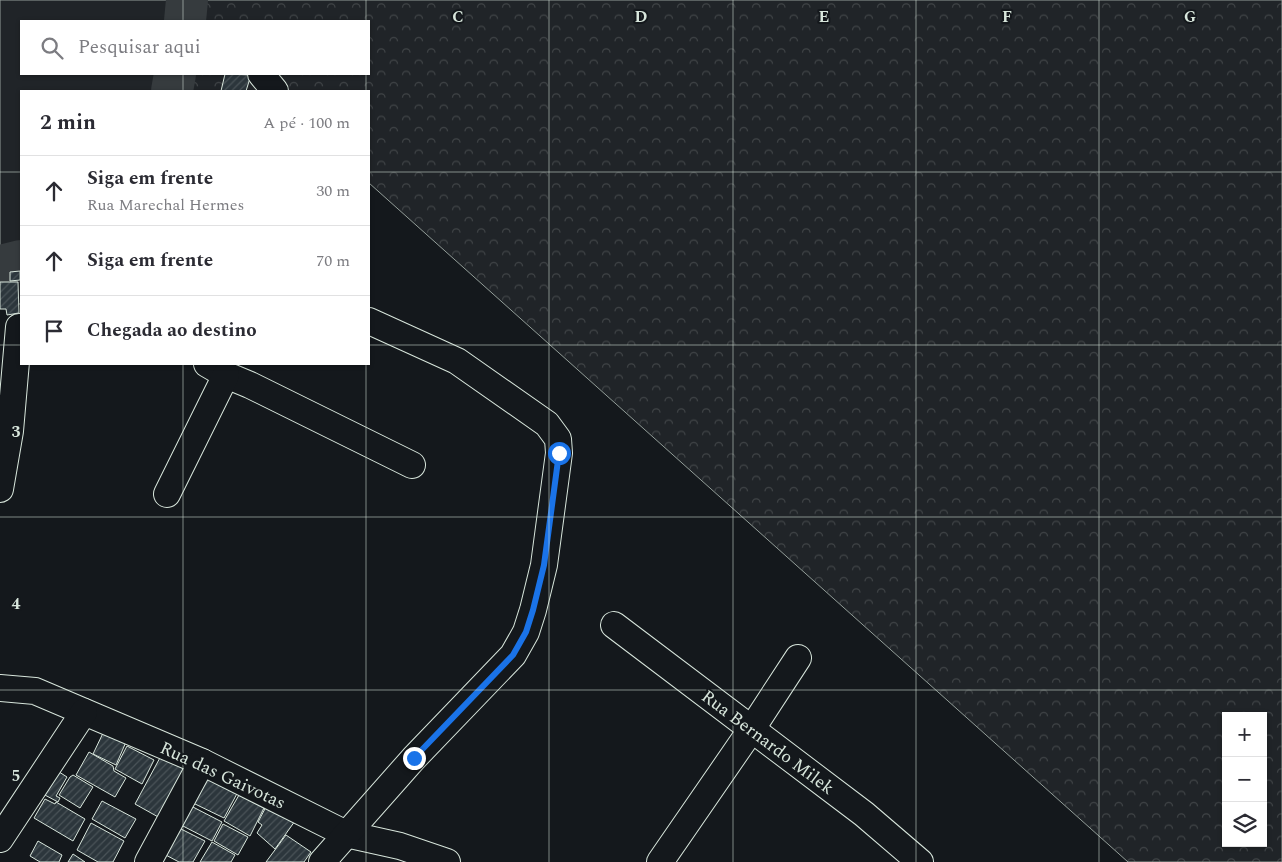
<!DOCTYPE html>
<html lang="pt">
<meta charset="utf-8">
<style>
:root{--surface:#fff;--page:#f2f2f3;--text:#2b2b33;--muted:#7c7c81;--line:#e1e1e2}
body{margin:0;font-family:Spectral,serif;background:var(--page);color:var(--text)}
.controls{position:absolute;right:15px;bottom:15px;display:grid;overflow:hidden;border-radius:0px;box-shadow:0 1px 4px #0004}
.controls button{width:45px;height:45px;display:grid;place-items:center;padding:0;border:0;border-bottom:1px solid var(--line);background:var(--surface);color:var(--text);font:25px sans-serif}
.stop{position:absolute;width:15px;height:15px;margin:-11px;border:4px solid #1a73e8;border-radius:50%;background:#fff}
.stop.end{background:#1a73e8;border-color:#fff;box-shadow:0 1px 5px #0008}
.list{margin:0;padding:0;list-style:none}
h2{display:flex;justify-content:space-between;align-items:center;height:65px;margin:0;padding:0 20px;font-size:21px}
h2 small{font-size:16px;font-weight:400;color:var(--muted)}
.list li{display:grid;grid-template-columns:32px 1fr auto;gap:15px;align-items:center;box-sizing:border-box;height:70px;padding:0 20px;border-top:1px solid var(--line)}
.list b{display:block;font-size:19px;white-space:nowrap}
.list p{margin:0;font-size:16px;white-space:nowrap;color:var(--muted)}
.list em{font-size:16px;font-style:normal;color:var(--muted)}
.icon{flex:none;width:28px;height:28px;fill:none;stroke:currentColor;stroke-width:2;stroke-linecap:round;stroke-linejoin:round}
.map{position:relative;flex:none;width:1282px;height:862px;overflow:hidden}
.search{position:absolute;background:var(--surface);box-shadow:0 1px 4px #0004;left:20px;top:20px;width:350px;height:55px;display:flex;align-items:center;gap:12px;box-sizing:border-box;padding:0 18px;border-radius:0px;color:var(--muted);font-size:19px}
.panel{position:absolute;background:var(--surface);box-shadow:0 1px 4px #0004;left:20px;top:90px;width:350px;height:275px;border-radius:0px}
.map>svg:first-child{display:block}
.grass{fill:#202428;stroke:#939e99}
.forest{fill:url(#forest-crowns);stroke:#939e99;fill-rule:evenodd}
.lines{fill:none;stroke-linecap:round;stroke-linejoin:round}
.river{stroke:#363b3e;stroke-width:42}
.building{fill:url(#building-hatch);stroke:#d8e6dc}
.minor-casing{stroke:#d8e6dc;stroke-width:28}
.minor{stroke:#14181c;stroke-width:26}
.route{stroke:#1a73e8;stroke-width:6}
.grid{fill:none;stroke:#d8e6dc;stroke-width:1;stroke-opacity:0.55}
.labels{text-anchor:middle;stroke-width:4;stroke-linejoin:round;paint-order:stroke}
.street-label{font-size:18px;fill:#d8e6dc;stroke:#14181c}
.grid-label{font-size:16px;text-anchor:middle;font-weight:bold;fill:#d8e6dc;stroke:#14181c;stroke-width:4;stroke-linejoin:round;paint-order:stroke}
</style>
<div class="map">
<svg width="1282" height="862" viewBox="0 0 1282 862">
<defs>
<pattern id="forest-crowns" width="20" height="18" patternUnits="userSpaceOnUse" patternTransform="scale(1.25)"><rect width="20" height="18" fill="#202428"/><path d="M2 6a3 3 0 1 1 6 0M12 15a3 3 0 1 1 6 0" fill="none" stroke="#404447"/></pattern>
<pattern id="building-hatch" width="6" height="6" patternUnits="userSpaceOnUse" patternTransform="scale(1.25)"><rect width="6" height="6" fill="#2c363c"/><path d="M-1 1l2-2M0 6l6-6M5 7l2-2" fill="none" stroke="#4a5358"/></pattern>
</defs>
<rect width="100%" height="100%" fill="#14181c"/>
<polygon class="grass" points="0,0 169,0 168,21 21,21 21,74 166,74 165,91 21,91 21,304 0,304"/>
<path class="forest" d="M169,0H1282V862H1128L369,183V91H165L166,74H369V21H168ZM1226,716H1263V843H1226Z"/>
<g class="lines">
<g class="river">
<polyline points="185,21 187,0"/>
<polyline points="172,91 175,74"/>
<polyline points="0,266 21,261"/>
</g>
</g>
<g class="building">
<polygon points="225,74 251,75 246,91 221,91"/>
<polygon points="20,271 20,280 10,281 10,272"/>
<polygon points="0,282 18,282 19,313 7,315 6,309 0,309"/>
<polygon points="104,731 126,742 116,765 93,754"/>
<polygon points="127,746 154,760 142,784 115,769"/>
<polygon points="89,752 113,766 114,771 126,778 115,797 76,775"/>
<polygon points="162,754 188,768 160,818 135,804"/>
<polygon points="210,769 241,786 224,818 193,803"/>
<polygon points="56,770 67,777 56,796 60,798 58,802 43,794"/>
<polygon points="73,775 93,787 80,808 59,795 70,777"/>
<polygon points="239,795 264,808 250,836 224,821"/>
<polygon points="45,799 55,804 56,802 85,819 73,841 34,818"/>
<polygon points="102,801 136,819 125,838 92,819"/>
<polygon points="267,805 295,821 275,849 257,833 262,825 258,822"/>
<polygon points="191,806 222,822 212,841 181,825"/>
<polygon points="91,823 124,841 113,862 98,862 77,850"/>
<polygon points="223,824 248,837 238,855 214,841"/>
<polygon points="177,827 205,841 193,862 179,862 162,853"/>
<polygon points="286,835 311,852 304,862 266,862"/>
<polygon points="38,841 62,855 59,862 40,862 30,856"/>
<polygon points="212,842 235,855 231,862 200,862"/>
<polygon points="73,854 85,862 68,862"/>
</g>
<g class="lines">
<g class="minor-casing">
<g id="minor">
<polyline points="261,74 275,91"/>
<polyline points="207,364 226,375 250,385 412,465"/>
<polyline points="0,489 10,431 19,327"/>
<polyline points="167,494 226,375"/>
<polyline points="614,625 864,814 920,862"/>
<polyline points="0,688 35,691 202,762 346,834 400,846 447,862"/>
<polyline points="0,839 84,712"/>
<polyline points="148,862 202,762"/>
<polyline points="322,862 414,758 513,655 526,632 533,610 544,565 559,453 558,439 547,424 457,361 369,321"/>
<polyline points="660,862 751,730 798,658"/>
</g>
</g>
<use href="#minor" class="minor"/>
</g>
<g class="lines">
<polyline class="route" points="414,758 513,655 526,632 533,610 544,565 559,453"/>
</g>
<path class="grid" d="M183,0V21M366,0V21M549,0V862M733,0V862M916,0V862M1099,0V862M183,74V91M366,74V91M0,172H21M369,172H1282M0,345H21M369,345H1282M183,364V862M366,364V862M0,517H1282M0,690H1282"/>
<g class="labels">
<g class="street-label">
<text transform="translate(768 742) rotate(37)" y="6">Rua Bernardo Milek</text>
<text transform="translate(223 775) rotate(25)" y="6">Rua das Gaivotas</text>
</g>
</g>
<g class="grid-label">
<text x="458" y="22">C</text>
<text x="641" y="22">D</text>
<text x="824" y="22">E</text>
<text x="1007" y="22">F</text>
<text x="1190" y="22">G</text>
<text x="16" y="437">3</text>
<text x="16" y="609">4</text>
<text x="16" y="781">5</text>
</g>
</svg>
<div class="controls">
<button>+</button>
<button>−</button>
<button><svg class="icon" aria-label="layers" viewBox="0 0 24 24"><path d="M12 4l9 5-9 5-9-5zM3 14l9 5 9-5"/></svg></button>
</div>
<div class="stop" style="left:559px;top:453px"></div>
<div class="stop end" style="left:414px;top:758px"></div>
<div class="search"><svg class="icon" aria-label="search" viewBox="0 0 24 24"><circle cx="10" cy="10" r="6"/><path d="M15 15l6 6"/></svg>Pesquisar aqui</div>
<section class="panel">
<h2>2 min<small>A pé · 100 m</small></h2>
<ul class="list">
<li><svg class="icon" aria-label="ahead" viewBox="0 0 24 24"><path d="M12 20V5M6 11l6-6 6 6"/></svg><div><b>Siga em frente</b><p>Rua Marechal Hermes</p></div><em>30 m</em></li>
<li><svg class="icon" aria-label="ahead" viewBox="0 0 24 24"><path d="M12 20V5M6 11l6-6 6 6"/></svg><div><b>Siga em frente</b></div><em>70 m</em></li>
<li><svg class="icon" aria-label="arrive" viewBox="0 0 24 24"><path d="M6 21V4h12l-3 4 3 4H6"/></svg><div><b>Chegada ao destino</b></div></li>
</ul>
</section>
</div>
